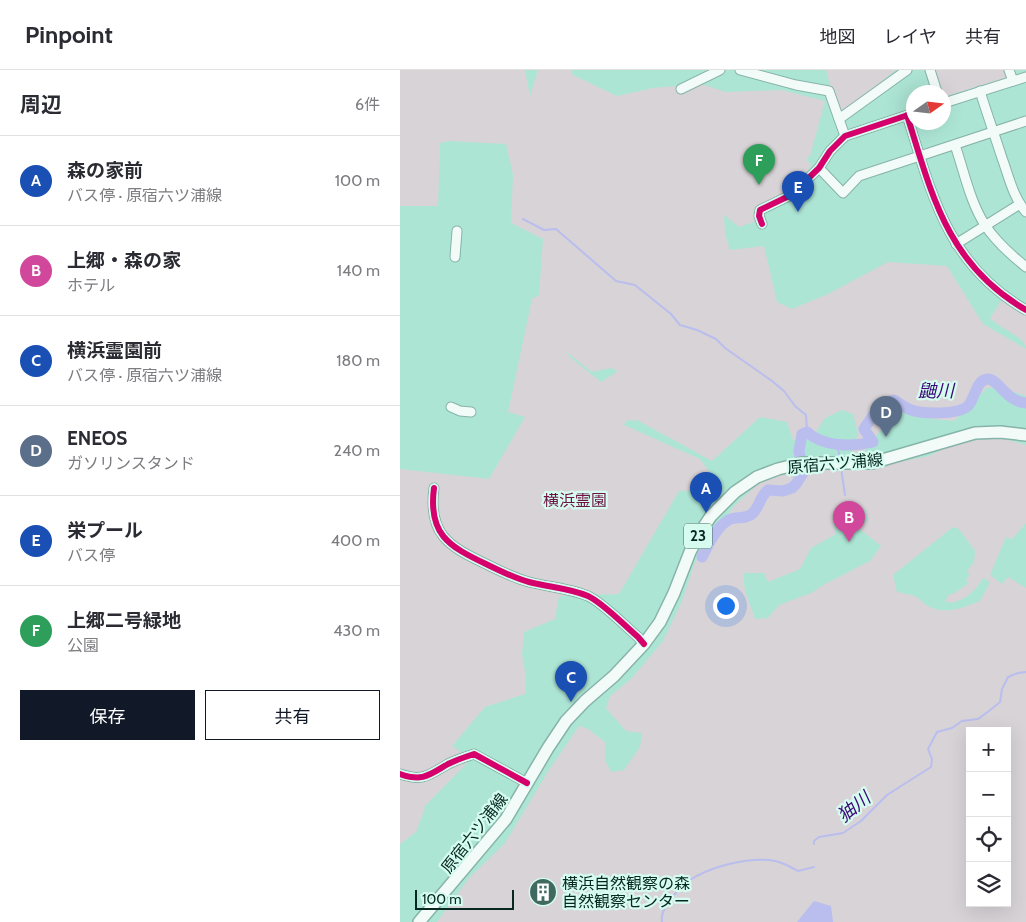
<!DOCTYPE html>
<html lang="ja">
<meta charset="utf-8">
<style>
:root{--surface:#fff;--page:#f2f2f3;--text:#2b2b33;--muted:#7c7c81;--line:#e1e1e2;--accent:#111827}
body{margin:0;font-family:Cabin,"Noto Sans JP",sans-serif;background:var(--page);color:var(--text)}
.controls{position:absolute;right:15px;bottom:15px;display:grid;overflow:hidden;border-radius:0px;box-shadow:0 5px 20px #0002}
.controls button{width:45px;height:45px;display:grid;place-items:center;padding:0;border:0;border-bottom:1px solid var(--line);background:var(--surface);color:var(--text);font:25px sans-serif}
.compass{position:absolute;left:506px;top:15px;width:45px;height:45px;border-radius:50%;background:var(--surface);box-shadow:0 5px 20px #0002;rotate:76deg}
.scale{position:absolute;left:15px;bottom:12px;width:99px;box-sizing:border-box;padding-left:5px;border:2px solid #062820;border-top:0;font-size:14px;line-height:18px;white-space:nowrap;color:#062820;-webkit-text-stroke:4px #d6fcf0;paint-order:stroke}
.you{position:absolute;left:325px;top:535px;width:18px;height:18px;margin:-12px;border:4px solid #fff;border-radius:50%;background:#1a73e8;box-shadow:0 0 0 8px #1a73e833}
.badge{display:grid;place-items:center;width:32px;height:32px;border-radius:50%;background:var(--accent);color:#fff;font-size:16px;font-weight:700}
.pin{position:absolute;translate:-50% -41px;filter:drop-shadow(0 1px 2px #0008)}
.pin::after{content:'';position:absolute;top:26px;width:18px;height:15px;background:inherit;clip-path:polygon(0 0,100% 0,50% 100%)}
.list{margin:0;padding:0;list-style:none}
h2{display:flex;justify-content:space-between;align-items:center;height:65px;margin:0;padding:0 20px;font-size:21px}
h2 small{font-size:16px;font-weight:400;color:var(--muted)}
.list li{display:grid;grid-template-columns:32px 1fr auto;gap:15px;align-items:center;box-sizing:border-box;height:90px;padding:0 20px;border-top:1px solid var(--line)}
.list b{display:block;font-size:19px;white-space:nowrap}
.list p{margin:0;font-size:16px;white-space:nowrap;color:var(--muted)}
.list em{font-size:16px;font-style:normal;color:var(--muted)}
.actions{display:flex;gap:10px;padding:15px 20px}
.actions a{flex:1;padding:11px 0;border:1px solid var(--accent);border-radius:0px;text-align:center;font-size:18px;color:var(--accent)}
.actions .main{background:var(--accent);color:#fff}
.icon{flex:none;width:28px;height:28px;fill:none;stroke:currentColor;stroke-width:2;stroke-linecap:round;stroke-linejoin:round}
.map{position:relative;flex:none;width:626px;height:852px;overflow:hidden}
header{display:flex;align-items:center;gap:30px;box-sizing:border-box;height:70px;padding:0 25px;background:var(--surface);border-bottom:1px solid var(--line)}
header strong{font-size:24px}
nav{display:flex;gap:28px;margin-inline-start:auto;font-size:18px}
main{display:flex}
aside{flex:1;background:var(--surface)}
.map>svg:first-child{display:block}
.green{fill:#d8d3d7;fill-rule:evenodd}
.water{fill:#b9beee}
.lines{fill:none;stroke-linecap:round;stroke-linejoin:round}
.stream{stroke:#b9beee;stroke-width:2}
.river{stroke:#b9beee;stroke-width:11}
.minor-casing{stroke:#86b4a8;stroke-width:11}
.major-casing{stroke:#86b4a8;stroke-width:14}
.minor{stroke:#f3fbf9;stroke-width:9}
.major{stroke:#f3fbf9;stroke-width:11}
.cycleway-casing{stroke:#d6fcf0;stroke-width:9}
.cycleway{stroke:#d6006c;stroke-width:6}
.labels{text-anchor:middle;stroke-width:4.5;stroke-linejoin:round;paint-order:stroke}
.shield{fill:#d6fcf0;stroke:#44685e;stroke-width:1}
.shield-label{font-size:15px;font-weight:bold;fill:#062820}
.street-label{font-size:16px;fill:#062820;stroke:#d6fcf0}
.park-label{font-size:16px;fill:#6f1544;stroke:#d6fcf0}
.poi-label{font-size:16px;fill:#062820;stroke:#d6fcf0;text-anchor:start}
.water-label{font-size:18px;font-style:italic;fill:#3a0878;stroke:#d6fcf0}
</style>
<header>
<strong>Pinpoint</strong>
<nav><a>地図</a><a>レイヤ</a><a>共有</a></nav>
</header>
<main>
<aside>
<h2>周辺<small>6件</small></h2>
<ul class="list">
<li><span class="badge" style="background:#1a4fb4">A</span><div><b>森の家前</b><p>バス停 · 原宿六ツ浦線</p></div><em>100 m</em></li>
<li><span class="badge" style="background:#d1479c">B</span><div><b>上郷・森の家</b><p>ホテル</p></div><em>140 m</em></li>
<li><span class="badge" style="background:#1a4fb4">C</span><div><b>横浜霊園前</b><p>バス停 · 原宿六ツ浦線</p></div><em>180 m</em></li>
<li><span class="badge" style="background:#5c6f8a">D</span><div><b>ENEOS</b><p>ガソリンスタンド</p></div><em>240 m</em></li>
<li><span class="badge" style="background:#1a4fb4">E</span><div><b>栄プール</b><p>バス停</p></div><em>400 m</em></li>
<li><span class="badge" style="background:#2e9e5b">F</span><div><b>上郷二号緑地</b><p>公園</p></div><em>430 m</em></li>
</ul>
<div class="actions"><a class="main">保存</a><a>共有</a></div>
</aside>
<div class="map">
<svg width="626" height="852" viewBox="0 0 626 852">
<rect width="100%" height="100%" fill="#ade5d5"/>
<g class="green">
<path d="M0,0H125L130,26L138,0H172L171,4L217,26L253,18L301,14L326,22L381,20L425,31L410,86L406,90L412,95L396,114L384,125L356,141V151L339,157L324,145L325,163L330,180L364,176L377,232L392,239L428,224L488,192L547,196L583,254L626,279V326L599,317L587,318L554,351L524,348L505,340L493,345L475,367L466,374V385L481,393H494L529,386L552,374L597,367L626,375V453L612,469L606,467L590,505L602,514L608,507L626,518V852H37L69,808L105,773L149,700L179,656L188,659L205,672V690L211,702L224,700L240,677L242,663L226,661L206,638L210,626L232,608L263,571L282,531L295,492L334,436L359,413L394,398L448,397L458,363L453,344L442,340L425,348L414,365L393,370L387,352L360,347L312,391L237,350L226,351L224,355L300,389L323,420L279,421L219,524L159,526L155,549L124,562L122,585L126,607L125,624L85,637L52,676L71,689L24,737L25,738L16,762L0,774V399L89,409L125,347L108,342L132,229L139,225L143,169L111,153L113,105L106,74L49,71L40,73L38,136H0ZM164,280L192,302L211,298L218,301L201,312L171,288ZM464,438L469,450L457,457L481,476L470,491L425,514L411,523L379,535L368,548L355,549C351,534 341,518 344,503H364L368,512L400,499L411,478L436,464L433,452ZM553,457L559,459L575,481L574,492L567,501L570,505L566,510L569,513L553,524H549L545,532C562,535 576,520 583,508L590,512L580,531C565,537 546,545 530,537C525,535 521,530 517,527C511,525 504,523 497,522L493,505ZM570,661H607V833H570Z"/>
<polygon points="426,0 496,0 438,45"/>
<polygon points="535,0 606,0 608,7 544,27 544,22 542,22"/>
<path d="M602,230L626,245V276C619,264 601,259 590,248Z"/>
</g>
<polygon class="water" points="414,831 431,836 433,852 397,852"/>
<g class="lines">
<g class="stream">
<polyline points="123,149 144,160 156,159 216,211 235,215 271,244 280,255 297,260 316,269 325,278 372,311 384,321 395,336 406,345 407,362"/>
<polyline points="437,374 440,388"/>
<polyline points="441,398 445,425"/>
<polyline points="414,774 414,771 419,767 443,763 461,751 487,725 531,697 532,689 528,679 537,662 552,658 562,651 578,649 589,641 600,632 602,619 608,607 618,603 626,602"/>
<path d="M262,852C260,842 268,832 274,825C278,820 283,814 288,811C310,797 343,788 369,790C380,791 389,796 398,801L414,797"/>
</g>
<path class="river" d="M302,487C308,476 315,459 327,451C334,445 345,451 353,443C360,436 360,426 368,420L383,421L392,418L396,414L403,403L399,381L402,364L407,362C423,377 452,377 473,372L464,359C473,346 478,334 494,330C499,333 505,338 511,340C523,344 558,345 568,336C575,329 576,309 588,309C598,309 607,332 626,333"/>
<g class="minor-casing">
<g id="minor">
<polyline points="340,0 396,15 429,21 445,66"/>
<polyline points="530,0 537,22"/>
<polyline points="609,0 613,11"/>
<polyline points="281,19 320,0"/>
<path d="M580,21C587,44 595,66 602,88C609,107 613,127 626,142"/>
<polyline points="544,33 626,7"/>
<path d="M507,45C532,126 548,195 626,240"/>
<polyline points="439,49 507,0"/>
<path d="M555,75C564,101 570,132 585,155C596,172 611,185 626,197"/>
<polyline points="419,98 443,123 459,106 626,51"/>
<polyline points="362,154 359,146 360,140 391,125 419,98 430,81 445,66 514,43"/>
<polyline points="556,174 620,134"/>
<polyline points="55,187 57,161"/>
<polyline points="51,337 60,341 71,342"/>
<path d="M34,418C28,464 48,476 86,494C100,501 114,508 129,512C148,517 169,518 188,526C203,533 224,555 238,567L244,574"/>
<path d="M0,704C23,712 29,705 48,694C56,690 65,687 74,684L127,713"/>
</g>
</g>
<g class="major-casing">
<polyline id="major" points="19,852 106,749 148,678 166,651 185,631 214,606 244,574 260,552 274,523 290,482 301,461 311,446 335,422 357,407 378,399 402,393 472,393 575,363 600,362 626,365"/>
</g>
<use href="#minor" class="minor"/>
<use href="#major" class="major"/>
<g class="cycleway-casing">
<g id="cycleway">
<path d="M507,45C532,126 548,195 626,240"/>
<polyline points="362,154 359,146 360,140 391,125 419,98 430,81 445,66 514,43"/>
<path d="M34,418C28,464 48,476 86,494C100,501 114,508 129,512C148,517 169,518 188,526C203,533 224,555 238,567L244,574"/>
<path d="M0,704C23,712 29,705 48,694C56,690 65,687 74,684L127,713"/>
</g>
</g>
<use href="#cycleway" class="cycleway"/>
</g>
<defs>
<g id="building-disc" transform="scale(1.4375)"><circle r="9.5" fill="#406a5f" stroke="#d6fcf0"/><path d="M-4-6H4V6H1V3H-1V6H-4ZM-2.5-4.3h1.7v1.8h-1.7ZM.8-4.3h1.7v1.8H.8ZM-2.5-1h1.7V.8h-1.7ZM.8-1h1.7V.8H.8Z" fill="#fff"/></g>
</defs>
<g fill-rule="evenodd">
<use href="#building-disc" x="143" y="822"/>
</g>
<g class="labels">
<rect class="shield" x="284" y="453.5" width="28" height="25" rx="4"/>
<g class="shield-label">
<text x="298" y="471">23</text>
</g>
<g class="street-label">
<text transform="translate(435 393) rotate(-5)" y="6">原宿六ツ浦線</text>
<text transform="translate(74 763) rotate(-52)" y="6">原宿六ツ浦線</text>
</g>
<g class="park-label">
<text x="175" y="436">横浜霊園</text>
</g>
<g class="poi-label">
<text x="162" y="819">横浜自然観察の森<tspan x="162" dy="18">自然観察センター</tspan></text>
</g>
<g class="water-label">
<text x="536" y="327">鼬川</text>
<text transform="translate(454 737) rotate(-39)" y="6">㹨川</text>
</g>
</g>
</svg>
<div class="controls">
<button>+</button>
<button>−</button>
<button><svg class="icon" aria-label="locate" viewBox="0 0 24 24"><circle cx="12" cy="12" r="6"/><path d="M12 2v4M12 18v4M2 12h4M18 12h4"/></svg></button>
<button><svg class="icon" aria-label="layers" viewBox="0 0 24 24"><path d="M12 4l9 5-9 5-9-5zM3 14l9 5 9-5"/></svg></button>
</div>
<svg class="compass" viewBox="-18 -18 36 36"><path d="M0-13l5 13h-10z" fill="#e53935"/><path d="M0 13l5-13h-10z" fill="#7c7c81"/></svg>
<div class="scale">100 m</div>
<div class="you"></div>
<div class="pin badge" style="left:306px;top:443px;background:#1a4fb4">A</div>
<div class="pin badge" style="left:449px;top:472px;background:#d1479c">B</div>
<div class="pin badge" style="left:171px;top:632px;background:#1a4fb4">C</div>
<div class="pin badge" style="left:486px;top:367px;background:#5c6f8a">D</div>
<div class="pin badge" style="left:398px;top:142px;background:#1a4fb4">E</div>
<div class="pin badge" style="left:359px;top:115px;background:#2e9e5b">F</div>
</div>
</main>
